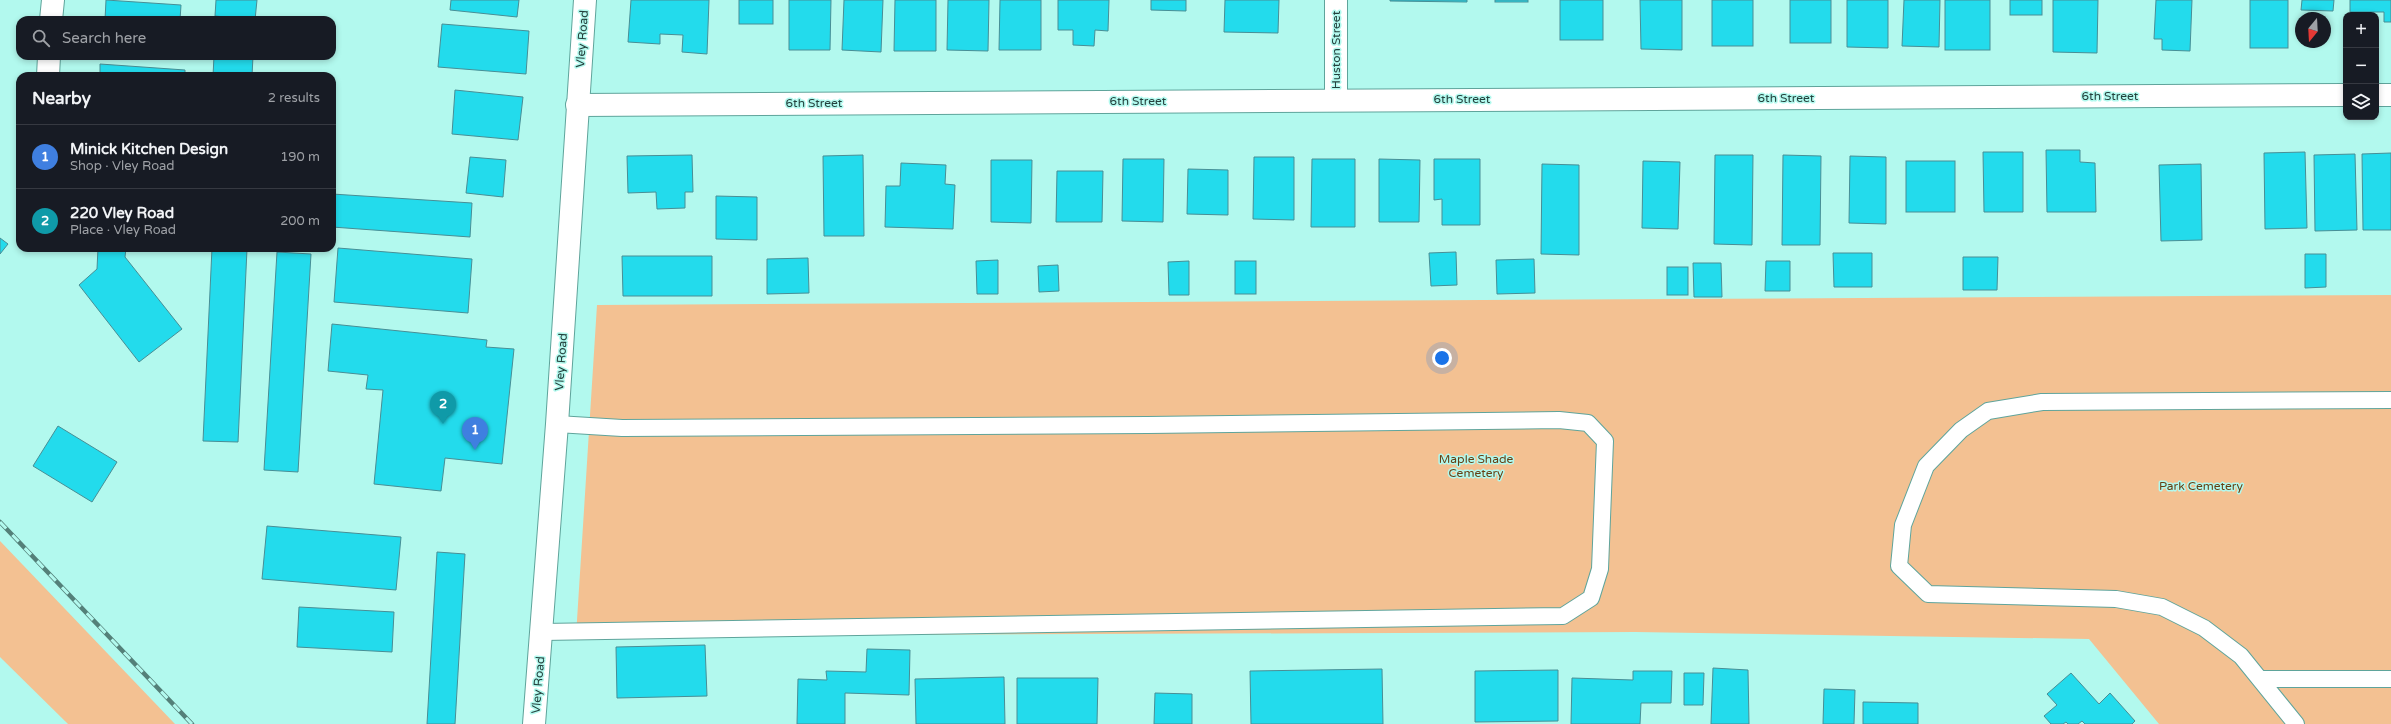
<!DOCTYPE html>
<meta charset="utf-8">
<style>
:root{--surface:#171b24;--page:#242831;--text:#f1f3f6;--muted:#9ea1a6;--line:#363941;--accent:#1a73e8}
body{margin:0;font-family:"Varela Round",sans-serif;background:var(--page);color:var(--text)}
.controls{position:absolute;right:12px;top:12px;display:grid;overflow:hidden;border-radius:8px;box-shadow:0 2px 6px #0003}
.controls button{width:36px;height:36px;display:grid;place-items:center;padding:0;border:0;border-bottom:1px solid var(--line);background:var(--surface);color:var(--text);font:20px sans-serif}
.compass{position:absolute;left:2295px;top:12px;width:36px;height:36px;border-radius:50%;background:var(--surface);box-shadow:0 2px 6px #0003;rotate:198deg}
.you{position:absolute;left:1442px;top:358px;width:14px;height:14px;margin:-10px;border:3px solid #fff;border-radius:50%;background:#1a73e8;box-shadow:0 0 0 6px #1a73e833}
.badge{display:grid;place-items:center;width:26px;height:26px;border-radius:50%;background:var(--accent);color:#fff;font-size:13px;font-weight:700}
.pin{position:absolute;translate:-50% -33px;filter:drop-shadow(0 1px 2px #0008)}
.pin::after{content:'';position:absolute;top:21px;width:14px;height:12px;background:inherit;clip-path:polygon(0 0,100% 0,50% 100%)}
.list{margin:0;padding:0;list-style:none}
h2{display:flex;justify-content:space-between;align-items:center;height:52px;margin:0;padding:0 16px;font-size:17px}
h2 small{font-size:13px;font-weight:400;color:var(--muted)}
.list li{display:grid;grid-template-columns:26px 1fr auto;gap:12px;align-items:center;box-sizing:border-box;height:64px;padding:0 16px;border-top:1px solid var(--line)}
.list b{display:block;font-size:15px;white-space:nowrap}
.list p{margin:0;font-size:13px;white-space:nowrap;color:var(--muted)}
.list em{font-size:13px;font-style:normal;color:var(--muted)}
.icon{flex:none;width:22px;height:22px;fill:none;stroke:currentColor;stroke-width:2;stroke-linecap:round;stroke-linejoin:round}
.map{position:relative;flex:none;width:2391px;height:724px;overflow:hidden}
.search{position:absolute;background:var(--surface);box-shadow:0 2px 6px #0003;left:16px;top:16px;width:320px;height:44px;display:flex;align-items:center;gap:10px;box-sizing:border-box;padding:0 14px;border-radius:12px;color:var(--muted);font-size:15px}
.panel{position:absolute;background:var(--surface);box-shadow:0 2px 6px #0003;left:16px;top:72px;width:320px;height:180px;border-radius:12px}
.map>svg:first-child{display:block}
.green{fill:#f3c192}
.building{fill:#23dbec;stroke:#488e95}
.lines{fill:none;stroke-linecap:round;stroke-linejoin:round}
.lane-casing{stroke:#5fa49b;stroke-width:18}
.street-casing{stroke:#5fa49b;stroke-width:24}
.secondary-casing{stroke:#5fa49b;stroke-width:24}
.lane{stroke:#fff;stroke-width:16}
.street{stroke:#fff;stroke-width:22}
.secondary{stroke:#fff;stroke-width:22}
.rail-casing{stroke:#548079;stroke-width:4.5}
.rail{stroke:#b2f9ee;stroke-width:3;stroke-dasharray:9;stroke-linecap:butt}
.labels{text-anchor:middle;stroke-width:3;stroke-linejoin:round;paint-order:stroke}
.street-label{font-size:12px;fill:#24413d;stroke:#b2f9ee}
.park-label{font-size:12px;fill:#673f13;stroke:#b2f9ee}
</style>
<div class="map">
<svg width="2391" height="724" viewBox="0 0 2391 724">
<rect width="100%" height="100%" fill="#b2f9ee"/>
<g class="green">
<polygon points="2391,295 2391,724 2159,724 2089,639 1635,632 576,636 597,305"/>
<polygon points="0,541 175,724 68,724 0,657"/>
</g>
<g class="building">
<polygon points="106,0 181,5 180,20 105,20"/>
<polygon points="216,0 257,0 255,20 215,16"/>
<polygon points="451,0 519,0 517,17 450,10"/>
<polygon points="631,0 709,0 707,54 682,52 683,35 660,34 660,44 628,42"/>
<rect x="739" y="0" width="34" height="24"/>
<polygon points="789,0 831,0 830,50 789,50"/>
<polygon points="844,0 883,0 881,52 842,50"/>
<polygon points="895,0 936,0 936,51 894,51"/>
<polygon points="948,0 989,0 988,51 947,50"/>
<polygon points="1000,0 1041,0 1041,50 999,50"/>
<polygon points="1058,0 1109,0 1108,31 1095,30 1094,46 1073,45 1073,30 1058,30"/>
<polygon points="1151,0 1186,0 1186,11 1151,10"/>
<polygon points="1225,0 1279,0 1278,33 1224,32"/>
<polygon points="1390,0 1467,0 1467,2 1390,1"/>
<rect x="1495" y="0" width="33" height="2"/>
<rect x="1560" y="0" width="43" height="40"/>
<polygon points="1640,0 1682,0 1682,50 1641,49"/>
<rect x="1712" y="0" width="41" height="46"/>
<rect x="1790" y="0" width="41" height="43"/>
<polygon points="1847,0 1888,0 1888,48 1847,47"/>
<polygon points="1904,0 1940,0 1939,47 1902,46"/>
<rect x="1945" y="0" width="45" height="50"/>
<rect x="2010" y="0" width="32" height="15"/>
<polygon points="2053,0 2098,0 2097,53 2053,52"/>
<polygon points="2156,0 2192,0 2190,51 2162,50 2162,39 2154,39"/>
<rect x="2250" y="0" width="38" height="48"/>
<polygon points="2302,0 2334,0 2333,11 2301,10"/>
<polygon points="2350,0 2391,0 2391,22 2384,22 2384,12 2350,12"/>
<polygon points="442,24 529,31 526,74 438,67"/>
<polygon points="214,56 253,56 252,76 213,76"/>
<polygon points="100,64 185,70 185,76 100,76"/>
<polygon points="455,90 523,97 518,140 452,134"/>
<polygon points="2046,150 2080,150 2080,162 2095,163 2096,212 2047,212"/>
<polygon points="1983,152 2023,152 2023,212 1984,212"/>
<polygon points="2305,152 2307,228 2265,229 2264,153"/>
<polygon points="2391,153 2391,230 2363,230 2362,154"/>
<polygon points="2355,154 2357,230 2315,231 2314,155"/>
<polygon points="692,155 693,192 685,192 685,208 657,209 656,192 628,193 627,156"/>
<polygon points="863,155 864,236 824,236 823,156"/>
<polygon points="1715,155 1753,155 1752,245 1714,244"/>
<polygon points="1783,155 1821,156 1820,245 1782,245"/>
<polygon points="1850,156 1886,157 1886,224 1849,223"/>
<polygon points="470,157 506,160 503,197 466,193"/>
<polygon points="1254,157 1294,157 1294,220 1253,219"/>
<polygon points="1123,159 1164,159 1163,222 1122,221"/>
<polygon points="1312,159 1355,159 1355,227 1311,227"/>
<polygon points="1379,159 1420,160 1419,222 1379,222"/>
<polygon points="1434,159 1480,159 1480,225 1442,225 1442,199 1434,200"/>
<polygon points="991,160 1032,160 1031,223 991,222"/>
<polygon points="1643,161 1680,162 1678,229 1642,228"/>
<rect x="1906" y="161" width="49" height="51"/>
<polygon points="901,163 946,165 945,184 955,185 953,229 885,227 886,186 900,186"/>
<polygon points="1542,164 1579,165 1579,255 1541,254"/>
<polygon points="2201,164 2202,240 2161,241 2159,165"/>
<polygon points="1188,169 1228,170 1228,215 1187,214"/>
<polygon points="1057,171 1103,171 1102,222 1056,222"/>
<polygon points="332,194 472,203 470,237 332,227"/>
<polygon points="716,196 757,197 757,240 716,239"/>
<polygon points="0,238 8,244 0,254"/>
<polygon points="98,248 126,248 125,257 182,329 139,362 79,285 97,269"/>
<polygon points="212,248 247,249 238,442 203,441"/>
<polygon points="338,248 472,259 468,313 334,302"/>
<polygon points="277,252 311,254 298,472 264,470"/>
<polygon points="1456,252 1457,285 1431,286 1429,253"/>
<polygon points="1833,253 1872,253 1872,287 1834,287"/>
<polygon points="2305,254 2326,254 2326,287 2305,288"/>
<polygon points="622,256 712,256 712,296 623,296"/>
<polygon points="1963,257 1998,257 1997,290 1963,290"/>
<polygon points="808,258 809,293 767,294 767,259"/>
<polygon points="1534,259 1535,293 1497,294 1496,260"/>
<polygon points="998,260 998,294 977,294 976,261"/>
<polygon points="1189,261 1189,295 1169,295 1168,262"/>
<rect x="1235" y="261" width="21" height="33"/>
<polygon points="1766,261 1790,261 1790,291 1765,291"/>
<polygon points="1693,263 1721,263 1722,297 1694,297"/>
<polygon points="1058,265 1059,291 1039,292 1038,266"/>
<rect x="1667" y="267" width="21" height="28"/>
<polygon points="332,324 487,340 486,347 514,349 502,464 445,458 441,491 374,484 383,390 366,389 368,375 328,371"/>
<polygon points="58,426 117,462 92,502 33,466"/>
<polygon points="267,526 401,537 396,590 262,579"/>
<polygon points="437,552 465,554 455,724 427,724"/>
<polygon points="299,607 394,612 392,652 297,647"/>
<polygon points="705,645 707,696 617,698 616,647"/>
<polygon points="867,649 910,650 909,695 845,693 845,724 797,724 798,679 827,680 826,671 866,672"/>
<polygon points="1713,668 1748,670 1749,724 1711,724"/>
<polygon points="1382,669 1383,724 1251,724 1250,671"/>
<polygon points="1558,670 1558,721 1475,722 1475,671"/>
<polygon points="1633,671 1672,671 1671,703 1641,703 1640,724 1571,724 1572,678 1633,680"/>
<polygon points="1684,673 1704,673 1703,705 1684,705"/>
<polygon points="2071,673 2099,704 2110,693 2135,721 2132,724 2085,724 2082,721 2078,724 2068,724 2066,722 2063,724 2051,724 2044,716 2057,705 2047,694"/>
<polygon points="1004,677 1005,724 916,724 915,679"/>
<polygon points="1017,678 1098,678 1097,724 1017,724"/>
<polygon points="1824,689 1855,690 1854,724 1823,724"/>
<polygon points="1155,693 1192,694 1192,724 1154,724"/>
<polygon points="1863,702 1918,703 1918,724 1863,724"/>
</g>
<g class="lines">
<g class="lane-casing">
<g id="lane">
<polyline points="542,632 1563,616 1591,598 1600,569 1605,441 1588,423 1559,420 1148,425 622,428 557,424"/>
<polyline points="2262,679 2391,679"/>
<polyline points="2296,724 2241,656 2204,628 2162,607 2116,599 1928,594 1899,566 1903,525 1926,466 1961,430 1988,411 2042,402 2391,400"/>
</g>
</g>
<g class="street-casing">
<g id="street">
<polyline points="51,20 53,0"/>
<polyline points="48,76 49,56"/>
<polyline points="2376,95 2391,95"/>
<polyline points="1336,99 1336,0"/>
<polyline points="577,105 2346,95"/>
</g>
</g>
<g class="secondary-casing">
<polyline id="secondary" points="534,724 557,424 585,0"/>
</g>
<use href="#lane" class="lane"/>
<use href="#street" class="street"/>
<use href="#secondary" class="secondary"/>
<g class="rail-casing">
<polyline id="rail" points="0,522 192,724"/>
</g>
<use href="#rail" class="rail"/>
</g>
<g class="labels">
<g class="street-label">
<text transform="translate(582 39) rotate(-86)" y="4">Vley Road</text>
<text transform="translate(1336 50) rotate(-90)" y="4">Huston Street</text>
<text x="2110" y="100">6th Street</text>
<text x="1786" y="102">6th Street</text>
<text x="1462" y="103">6th Street</text>
<text x="1138" y="105">6th Street</text>
<text x="814" y="107">6th Street</text>
<text transform="translate(561 362) rotate(-86)" y="4">Vley Road</text>
<text transform="translate(538 685) rotate(-85)" y="4">Vley Road</text>
</g>
<g class="park-label">
<text x="1476" y="463">Maple Shade<tspan x="1476" dy="14">Cemetery</tspan></text>
<text x="2201" y="490">Park Cemetery</text>
</g>
</g>
</svg>
<div class="controls">
<button>+</button>
<button>−</button>
<button><svg class="icon" aria-label="layers" viewBox="0 0 24 24"><path d="M12 4l9 5-9 5-9-5zM3 14l9 5 9-5"/></svg></button>
</div>
<svg class="compass" viewBox="-18 -18 36 36"><path d="M0-13l5 13h-10z" fill="#e53935"/><path d="M0 13l5-13h-10z" fill="#9ea1a6"/></svg>
<div class="you"></div>
<div class="pin badge" style="left:475px;top:450px;background:#3f7fe0">1</div>
<div class="pin badge" style="left:443px;top:424px;background:#0f9aa8">2</div>
<div class="search"><svg class="icon" aria-label="search" viewBox="0 0 24 24"><circle cx="10" cy="10" r="6"/><path d="M15 15l6 6"/></svg>Search here</div>
<section class="panel">
<h2>Nearby<small>2 results</small></h2>
<ul class="list">
<li><span class="badge" style="background:#3f7fe0">1</span><div><b>Minick Kitchen Design</b><p>Shop · Vley Road</p></div><em>190 m</em></li>
<li><span class="badge" style="background:#0f9aa8">2</span><div><b>220 Vley Road</b><p>Place · Vley Road</p></div><em>200 m</em></li>
</ul>
</section>
</div>
